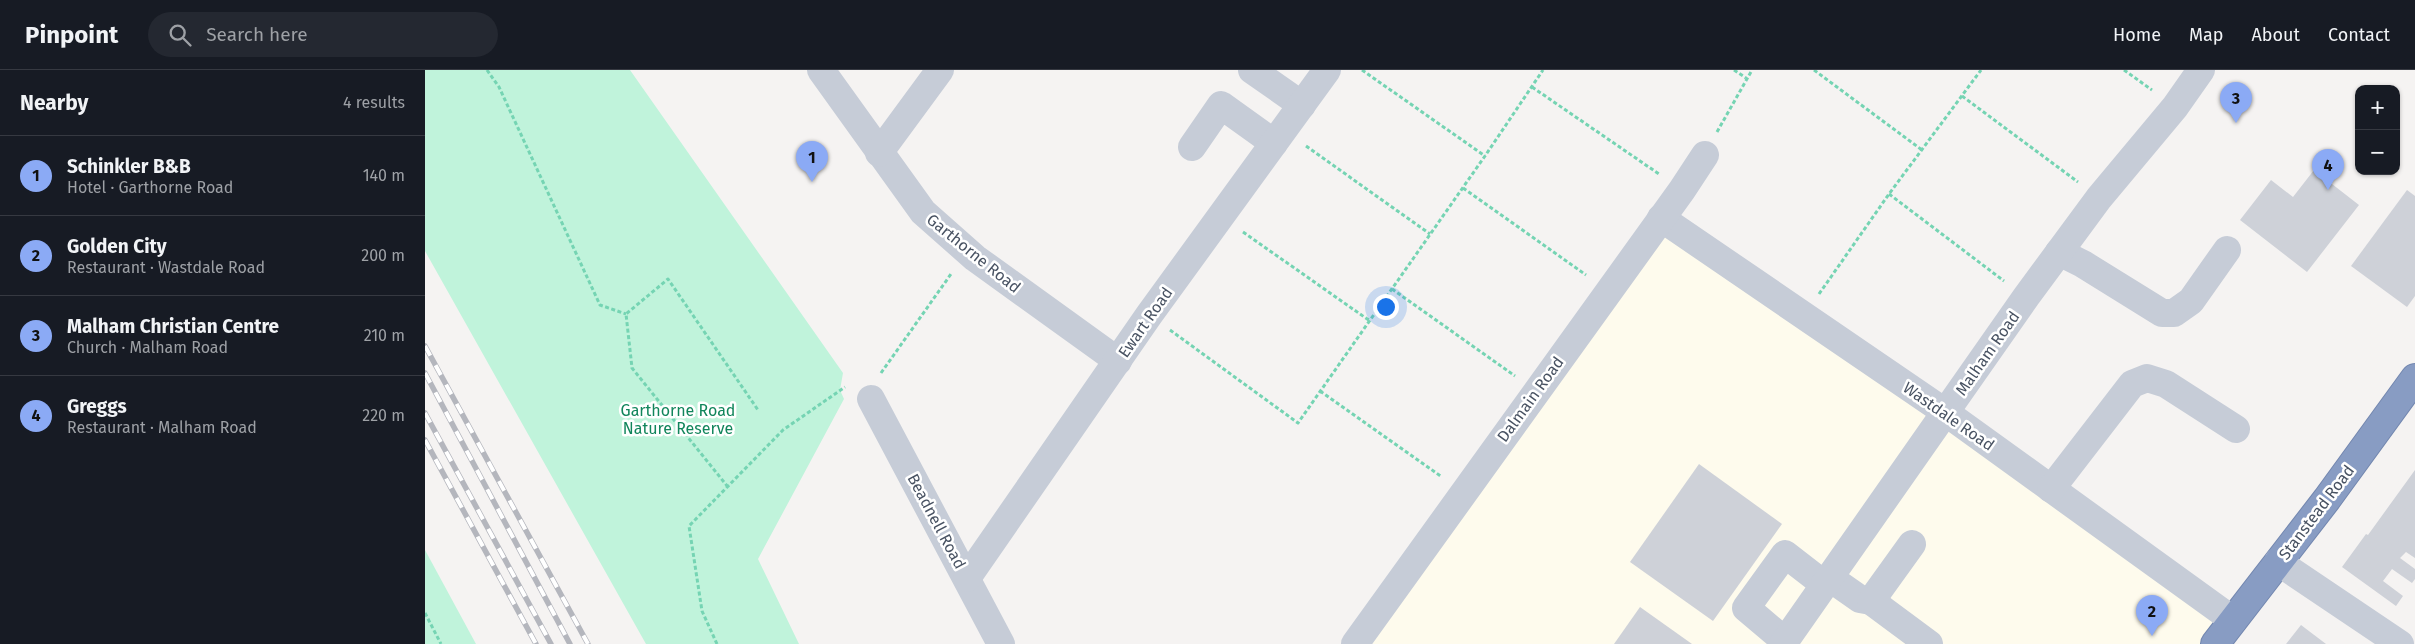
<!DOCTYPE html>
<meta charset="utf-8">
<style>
:root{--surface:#171b24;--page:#242831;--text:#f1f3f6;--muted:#9ea1a6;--line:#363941;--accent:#8baaf5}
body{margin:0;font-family:"Fira Sans",sans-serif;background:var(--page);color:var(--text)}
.controls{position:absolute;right:15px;top:15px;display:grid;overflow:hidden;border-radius:10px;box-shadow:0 1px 4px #0004}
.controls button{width:45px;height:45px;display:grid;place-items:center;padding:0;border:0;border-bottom:1px solid var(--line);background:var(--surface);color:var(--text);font:25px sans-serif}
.you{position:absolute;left:960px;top:236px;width:18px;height:18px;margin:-12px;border:4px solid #fff;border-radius:50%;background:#1a73e8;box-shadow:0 0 0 8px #1a73e833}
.badge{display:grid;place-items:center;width:32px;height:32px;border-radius:50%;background:var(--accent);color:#111;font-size:16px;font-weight:700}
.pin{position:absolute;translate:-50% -41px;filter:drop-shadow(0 1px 2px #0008)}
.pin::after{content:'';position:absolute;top:26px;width:18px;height:15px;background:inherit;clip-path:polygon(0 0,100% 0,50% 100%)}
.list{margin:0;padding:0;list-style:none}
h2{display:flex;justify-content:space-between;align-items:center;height:65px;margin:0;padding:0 20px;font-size:21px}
h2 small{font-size:16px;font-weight:400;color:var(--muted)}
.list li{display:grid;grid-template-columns:32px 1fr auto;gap:15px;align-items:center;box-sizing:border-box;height:80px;padding:0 20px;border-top:1px solid var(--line)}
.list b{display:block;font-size:19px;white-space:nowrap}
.list p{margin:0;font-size:16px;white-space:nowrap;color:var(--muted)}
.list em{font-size:16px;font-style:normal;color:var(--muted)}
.icon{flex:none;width:28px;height:28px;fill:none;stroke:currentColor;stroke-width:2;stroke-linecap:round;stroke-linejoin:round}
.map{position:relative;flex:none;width:1990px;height:574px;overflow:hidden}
header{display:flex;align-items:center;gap:30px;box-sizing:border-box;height:70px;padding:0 25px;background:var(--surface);border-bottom:1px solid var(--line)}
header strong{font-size:24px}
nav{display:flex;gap:28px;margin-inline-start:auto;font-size:18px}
.search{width:350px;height:45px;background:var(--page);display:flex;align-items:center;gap:12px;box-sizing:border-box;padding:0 18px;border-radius:28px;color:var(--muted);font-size:19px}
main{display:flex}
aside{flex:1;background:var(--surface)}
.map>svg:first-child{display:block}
.commercial{fill:#fefbed}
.green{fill:#c0f3db}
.building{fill:#ced1d8}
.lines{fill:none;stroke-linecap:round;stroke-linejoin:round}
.highway-casing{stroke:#7387af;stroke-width:30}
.path{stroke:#75d4b3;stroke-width:3;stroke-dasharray:4 2.5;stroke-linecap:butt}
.minor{stroke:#c6ccd7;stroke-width:28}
.highway{stroke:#889cc3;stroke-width:28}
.rail-casing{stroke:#b4b6bd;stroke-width:5.5}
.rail{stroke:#fff;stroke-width:4;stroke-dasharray:11;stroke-linecap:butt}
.labels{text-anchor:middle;stroke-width:5;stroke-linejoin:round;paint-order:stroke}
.street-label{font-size:16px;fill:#485262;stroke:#fff}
.park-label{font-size:16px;fill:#11855b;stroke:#fff}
</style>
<header>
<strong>Pinpoint</strong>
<div class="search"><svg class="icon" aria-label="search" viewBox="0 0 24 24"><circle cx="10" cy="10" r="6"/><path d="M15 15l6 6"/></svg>Search here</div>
<nav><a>Home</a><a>Map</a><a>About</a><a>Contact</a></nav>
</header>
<main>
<aside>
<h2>Nearby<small>4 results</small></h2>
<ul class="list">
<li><span class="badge">1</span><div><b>Schinkler B&amp;B</b><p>Hotel · Garthorne Road</p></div><em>140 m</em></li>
<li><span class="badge">2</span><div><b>Golden City</b><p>Restaurant · Wastdale Road</p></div><em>200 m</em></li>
<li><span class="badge">3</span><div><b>Malham Christian Centre</b><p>Church · Malham Road</p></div><em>210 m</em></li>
<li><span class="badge">4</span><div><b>Greggs</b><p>Restaurant · Malham Road</p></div><em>220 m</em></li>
</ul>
</aside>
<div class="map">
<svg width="1990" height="574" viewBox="0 0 1990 574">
<rect width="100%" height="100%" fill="#f5f3f2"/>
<polygon class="commercial" points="1236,148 1803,560 1794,574 930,574"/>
<g class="green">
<polygon points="0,0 205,0 418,303 415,320 419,329 333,489 374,574 221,574 0,181"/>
<polygon points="0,480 51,574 0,574"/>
</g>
<g class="building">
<polygon points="1889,100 1934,135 1882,202 1815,150 1846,110 1868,127"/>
<polygon points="1982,120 1990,126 1990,226 1982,237 1926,196"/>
<polygon points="1274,394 1357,454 1288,551 1205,492"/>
<polygon points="1990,400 1990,488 1981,482 1975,488 1990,499 1990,509 1987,513 1967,499 1958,511 1978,526 1971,536 1917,497 1941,464 1943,465"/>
<polygon points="1215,537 1267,574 1189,574"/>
<polygon points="1876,555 1901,574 1861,574"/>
</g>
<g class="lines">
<g class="highway-casing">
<polyline id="highway" points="1790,574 1902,429 1990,308"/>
</g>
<g class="path">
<polyline points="62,0 74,17 175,235 201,244"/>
<polyline points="937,0 1060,86"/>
<polyline points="1309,0 1321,8"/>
<polyline points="1389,0 1497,80"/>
<polyline points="1699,0 1727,20"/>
<polyline points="1107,17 1234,104"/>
<polyline points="1537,26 1653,112"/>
<polyline points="1292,62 1327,0"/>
<polyline points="881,76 1005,164"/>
<polyline points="1038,118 1161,205"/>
<polyline points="1464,124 1579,211"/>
<polyline points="818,162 945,251"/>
<polyline points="967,219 1090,306"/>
<polyline points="1394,224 1464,124 1556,0"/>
<polyline points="745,260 873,353 1060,86 1118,0"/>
<polyline points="456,303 526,204"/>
<polyline points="895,321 1017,407"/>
<polyline points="303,417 207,298 201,244 243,209 333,340"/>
<polyline points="0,543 16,574"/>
<polyline points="292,574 277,541 264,456 358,360 420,317"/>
</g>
<g class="minor">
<polyline points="396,0 498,142 550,188 693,291"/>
<polyline points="827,0 877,35"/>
<polyline points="767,77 796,35 849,73"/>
<polyline points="454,83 515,0"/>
<polyline points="1236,148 1520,342 1808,550"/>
<polyline points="1634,182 1658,194 1737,243 1749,243 1766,231 1802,180"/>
<polyline points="446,329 576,574"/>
<polyline points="1626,419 1707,314 1722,308 1741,314 1811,359"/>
<polyline points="1853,492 1975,574"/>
<polyline points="542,508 724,245 902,0"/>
<polyline points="1405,508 1435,529 1446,531 1487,474"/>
<polyline points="1446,531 1504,574"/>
<polyline points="1360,571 1321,538 1360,484 1400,515"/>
<polyline points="930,574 1257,120 1280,85"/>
<polyline points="1358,574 1601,227 1674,128 1750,37 1776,0"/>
</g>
<use href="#highway" class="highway"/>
<g class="rail-casing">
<g id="rail">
<polyline points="0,276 163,574"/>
<polyline points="0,303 145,574"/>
<polyline points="0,343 126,574"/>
<polyline points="0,370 111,574"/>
</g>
</g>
<use href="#rail" class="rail"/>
</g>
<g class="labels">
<g class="street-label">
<text transform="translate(549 183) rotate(39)" y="6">Garthorne Road</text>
<text transform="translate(720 252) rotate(-55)" y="6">Ewart Road</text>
<text transform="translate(1562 283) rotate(-55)" y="6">Malham Road</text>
<text transform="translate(1105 329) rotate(-54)" y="6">Dalmain Road</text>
<text transform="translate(1524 346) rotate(35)" y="6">Wastdale Road</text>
<text transform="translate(1891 442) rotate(-53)" y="6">Stanstead Road</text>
<text transform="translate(512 451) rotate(62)" y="6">Beadnell Road</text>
</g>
<g class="park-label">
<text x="253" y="346">Garthorne Road<tspan x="253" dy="18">Nature Reserve</tspan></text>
</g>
</g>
</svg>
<div class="controls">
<button>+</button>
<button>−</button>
</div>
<div class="you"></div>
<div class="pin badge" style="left:387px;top:112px">1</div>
<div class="pin badge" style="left:1727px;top:566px">2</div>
<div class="pin badge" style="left:1811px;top:53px">3</div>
<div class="pin badge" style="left:1903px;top:120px">4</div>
</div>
</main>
